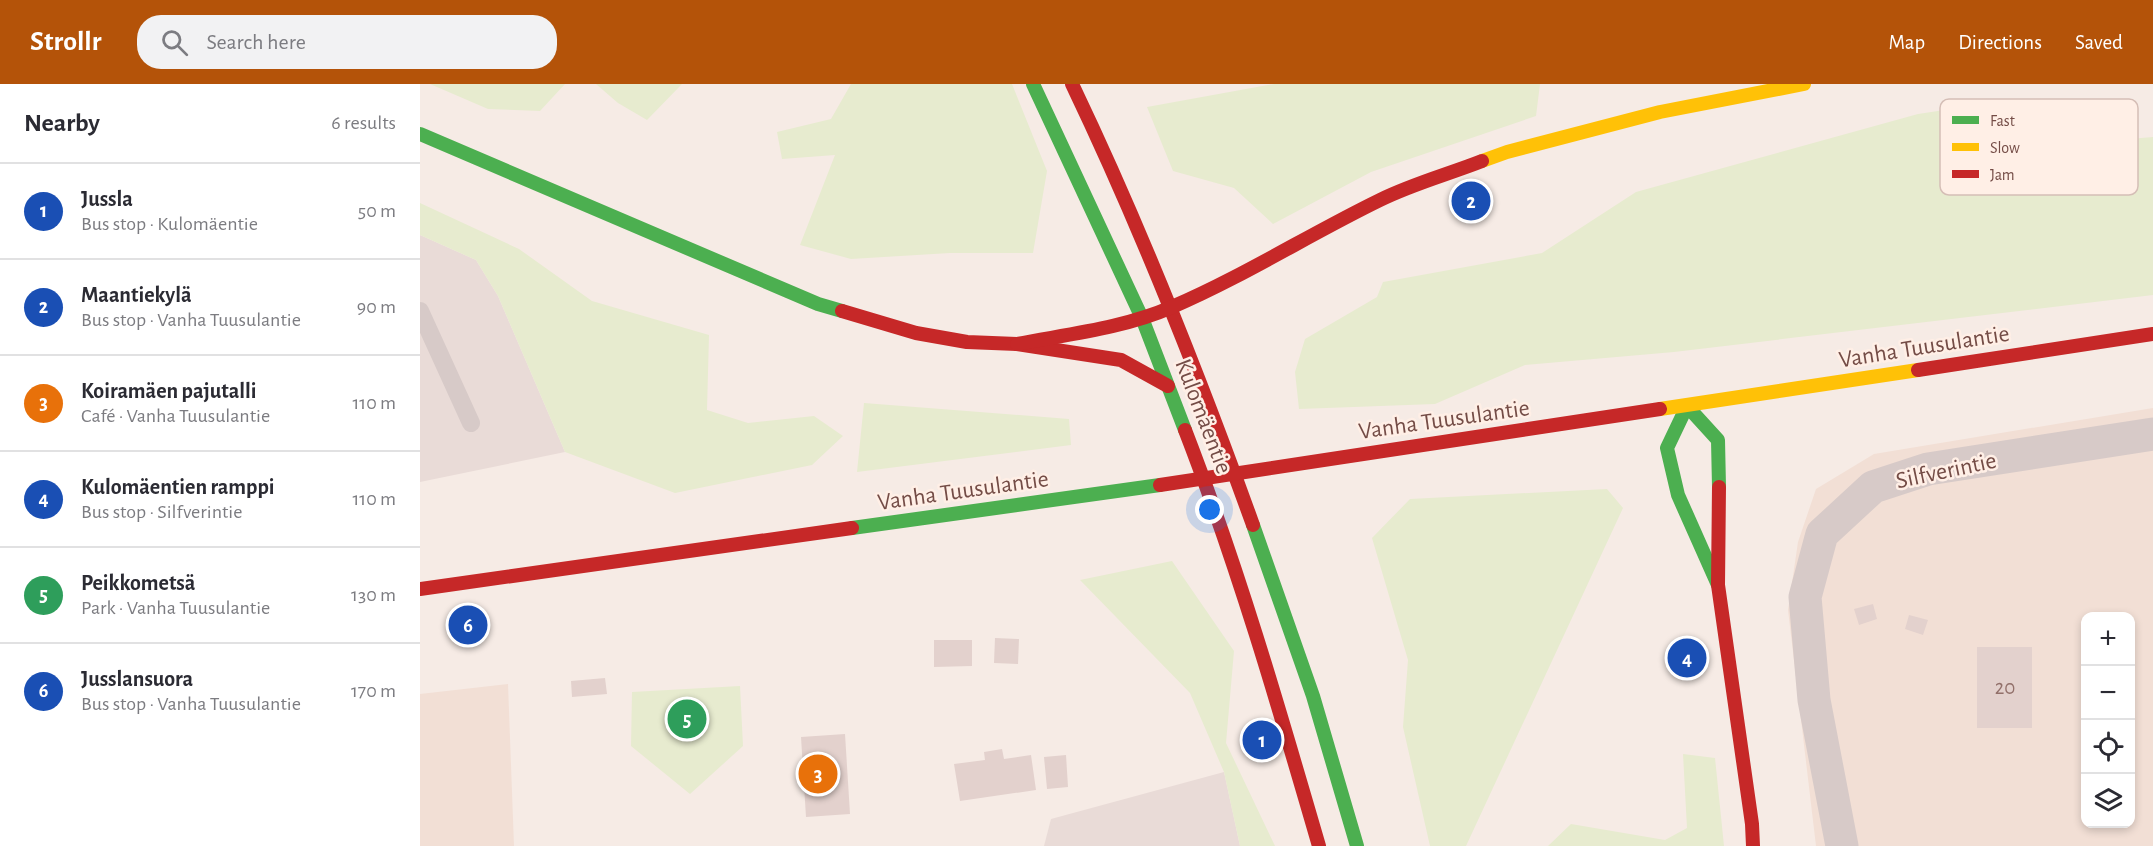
<!DOCTYPE html>
<meta charset="utf-8">
<style>
:root{--surface:#fff;--page:#f2f2f3;--text:#2b2b33;--muted:#7c7c81;--line:#e1e1e2;--accent:#b45309}
body{margin:0;font-family:"Alegreya Sans",sans-serif;background:var(--page);color:var(--text)}
.controls{position:absolute;right:18px;bottom:18px;display:grid;overflow:hidden;border-radius:12px;box-shadow:0 3px 9px #0003}
.controls button{width:54px;height:54px;display:grid;place-items:center;padding:0;border:0;border-bottom:2px solid var(--line);background:var(--surface);color:var(--text);font:30px sans-serif}
.you{position:absolute;left:790px;top:426px;width:21px;height:21px;margin:-15px;border:4px solid #fff;border-radius:50%;background:#1a73e8;box-shadow:0 0 0 9px #1a73e833}
.badge{display:grid;place-items:center;width:39px;height:39px;border-radius:50%;background:var(--accent);color:#fff;font-size:20px;font-weight:700}
.pin{position:absolute;translate:-50% -50%;border:3px solid #fff;box-shadow:0 2px 6px #0006}
.list{margin:0;padding:0;list-style:none}
h2{display:flex;justify-content:space-between;align-items:center;height:78px;margin:0;padding:0 24px;font-size:26px}
h2 small{font-size:20px;font-weight:400;color:var(--muted)}
.list li{display:grid;grid-template-columns:39px 1fr auto;gap:18px;align-items:center;box-sizing:border-box;height:96px;padding:0 24px;border-top:2px solid var(--line)}
.list b{display:block;font-size:22px;white-space:nowrap}
.list p{margin:0;font-size:20px;white-space:nowrap;color:var(--muted)}
.list em{font-size:20px;font-style:normal;color:var(--muted)}
.icon{flex:none;width:33px;height:33px;fill:none;stroke:currentColor;stroke-width:2;stroke-linecap:round;stroke-linejoin:round}
.map{position:relative;flex:none;width:1733px;height:762px;overflow:hidden}
header{display:flex;align-items:center;gap:36px;box-sizing:border-box;height:84px;padding:0 30px;background:var(--accent);color:#fff}
header strong{font-size:28px}
nav{display:flex;gap:33px;margin-inline-start:auto;font-size:21px}
.search{width:420px;height:54px;background:var(--page);display:flex;align-items:center;gap:15px;box-sizing:border-box;padding:0 21px;border-radius:24px;color:var(--muted);font-size:22px}
main{display:flex}
aside{flex:1;background:var(--surface)}
.map>svg:first-child{display:block}
.residential{fill:#f2dfd5;fill-rule:evenodd}
.industrial{fill:#e9dbd7}
.green{fill:#e7ebcf}
.building{fill:#e3d1cd}
.lines{fill:none;stroke-linecap:round;stroke-linejoin:round}
.lane{stroke:#d7cac8;stroke-width:18}
.street{stroke:#d7cac8;stroke-width:33}
.fast{stroke:#4caf50;stroke-width:14}
.slow{stroke:#ffc107;stroke-width:14}
.jam{stroke:#c62828;stroke-width:14}
.labels{text-anchor:middle;stroke-width:5;stroke-linejoin:round;paint-order:stroke}
.number-label{font-size:21px;fill:#92706a}
.street-label{font-size:24px;fill:#744c46;stroke:#ffefe6}
.key{fill:#ffefe6;stroke:#d5beb6;stroke-width:1.5}
.key-label{font-size:16px;fill:#744c46}
</style>
<header>
<strong>Strollr</strong>
<div class="search"><svg class="icon" aria-label="search" viewBox="0 0 24 24"><circle cx="10" cy="10" r="6"/><path d="M15 15l6 6"/></svg>Search here</div>
<nav><a>Map</a><a>Directions</a><a>Saved</a></nav>
</header>
<main>
<aside>
<h2>Nearby<small>6 results</small></h2>
<ul class="list">
<li><span class="badge" style="background:#1a4fb4">1</span><div><b>Jussla</b><p>Bus stop · Kulomäentie</p></div><em>50 m</em></li>
<li><span class="badge" style="background:#1a4fb4">2</span><div><b>Maantiekylä</b><p>Bus stop · Vanha Tuusulantie</p></div><em>90 m</em></li>
<li><span class="badge" style="background:#e8710a">3</span><div><b>Koiramäen pajutalli</b><p>Café · Vanha Tuusulantie</p></div><em>110 m</em></li>
<li><span class="badge" style="background:#1a4fb4">4</span><div><b>Kulomäentien ramppi</b><p>Bus stop · Silfverintie</p></div><em>110 m</em></li>
<li><span class="badge" style="background:#2e9e5b">5</span><div><b>Peikkometsä</b><p>Park · Vanha Tuusulantie</p></div><em>130 m</em></li>
<li><span class="badge" style="background:#1a4fb4">6</span><div><b>Jusslansuora</b><p>Bus stop · Vanha Tuusulantie</p></div><em>170 m</em></li>
</ul>
</aside>
<div class="map">
<svg width="1733" height="762" viewBox="0 0 1733 762">
<rect width="100%" height="100%" fill="#f6ebe5"/>
<g class="residential">
<path d="M1733,324V762H1396L1368,526L1378,458L1396,405L1454,370ZM1666,532H1710V740H1666Z"/>
<polygon points="88,600 94,762 0,762 0,610"/>
</g>
<g class="industrial">
<polygon points="0,151 56,176 78,212 145,368 0,398"/>
<polygon points="804,688 820,762 624,762 631,735"/>
</g>
<g class="green">
<polygon points="10,0 145,0 120,27 68,25"/>
<polygon points="176,0 262,0 227,36 198,19"/>
<polygon points="431,0 592,0 627,87 613,169 530,169 431,175 380,161 415,71 362,75 357,48 411,35"/>
<polygon points="854,0 1120,0 1116,32 951,88 853,140 814,104 753,87 727,23"/>
<polygon points="1584,17 1697,56 1733,53 1733,211 1254,268 1105,281 1015,320 879,325 875,288 885,255 957,213 963,198 1122,169 1216,108 1498,30"/>
<polygon points="0,119 99,165 172,217 289,251 287,326 328,339 394,332 423,352 392,381 255,409 145,368 78,212 56,176 0,151"/>
<polygon points="444,319 649,335 651,361 437,388"/>
<polygon points="1187,405 1203,424 1046,762 1010,762 983,643 988,576 952,454 990,415"/>
<polygon points="752,477 814,567 806,659 855,762 820,762 804,688 770,609 660,496"/>
<polygon points="320,602 323,662 270,710 211,662 212,608"/>
<polygon points="1263,670 1295,674 1304,762 1128,762 1151,740 1245,756 1267,744"/>
</g>
<g class="building">
<polygon points="1453,520 1457,535 1439,541 1434,525"/>
<polygon points="1489,531 1508,536 1503,551 1485,545"/>
<polygon points="575,554 599,555 598,580 574,579"/>
<polygon points="514,556 552,556 552,582 514,583"/>
<rect x="1557" y="563" width="55" height="81"/>
<polygon points="185,594 187,610 152,613 151,597"/>
<polygon points="425,650 430,730 386,733 381,653"/>
<polygon points="582,665 584,675 611,671 616,706 540,717 534,680 565,676 564,668"/>
<polygon points="646,671 648,703 627,705 624,673"/>
</g>
<g class="lines">
<polyline class="lane" points="0,227 51,339"/>
<polyline class="street" points="1422,762 1394,616 1385,513 1402,450 1453,403 1508,385 1733,350"/>
<g class="fast">
<polyline points="613,0 722,234 765,346"/>
<polyline points="0,50 398,220 422,227"/>
<polyline points="833,441 893,612 937,762"/>
<polyline points="432,444 740,401"/>
<polyline points="1298,501 1258,411 1247,364 1267,322 1298,356 1299,403"/>
</g>
<g class="slow">
<polyline points="1062,77 1087,68 1240,28 1384,0"/>
<polyline points="1240,325 1498,286"/>
</g>
<g class="jam">
<path d="M652,0C721,144 779,291 833,441"/>
<polyline points="422,227 496,249 547,258 597,260 701,276 748,302"/>
<path d="M597,260C649,250 704,244 752,223C824,192 890,150 960,116C992,100 1029,90 1062,77"/>
<polyline points="1498,286 1733,250"/>
<path d="M765,346C818,483 858,621 899,762"/>
<polyline points="740,401 1240,325"/>
<polyline points="1299,403 1298,501 1332,740 1333,762"/>
<polyline points="0,505 432,444"/>
</g>
</g>
<g class="labels">
<g class="number-label">
<text x="1585" y="610">20</text>
</g>
<g class="street-label">
<text transform="translate(1504 262) rotate(-9)" y="8">Vanha Tuusulantie</text>
<text transform="translate(784 332) rotate(69)" y="8">Kulomäentie</text>
<text transform="translate(1024 335) rotate(-8)" y="8">Vanha Tuusulantie</text>
<text transform="translate(1526 386) rotate(-12)" y="8">Silfverintie</text>
<text transform="translate(543 406) rotate(-8)" y="8">Vanha Tuusulantie</text>
</g>
</g>
<rect x="1520" y="15" width="198" height="96" rx="9" class="key"/>
<rect x="1532" y="32" width="27" height="8" fill="#4caf50"/>
<rect x="1532" y="59" width="27" height="8" fill="#ffc107"/>
<rect x="1532" y="86" width="27" height="8" fill="#c62828"/>
<g class="key-label">
<text x="1570" y="42">Fast</text>
<text x="1570" y="69">Slow</text>
<text x="1570" y="96">Jam</text>
</g>
</svg>
<div class="controls">
<button>+</button>
<button>−</button>
<button><svg class="icon" aria-label="locate" viewBox="0 0 24 24"><circle cx="12" cy="12" r="6"/><path d="M12 2v4M12 18v4M2 12h4M18 12h4"/></svg></button>
<button><svg class="icon" aria-label="layers" viewBox="0 0 24 24"><path d="M12 4l9 5-9 5-9-5zM3 14l9 5 9-5"/></svg></button>
</div>
<div class="you"></div>
<div class="pin badge" style="left:842px;top:656px;background:#1a4fb4">1</div>
<div class="pin badge" style="left:1051px;top:117px;background:#1a4fb4">2</div>
<div class="pin badge" style="left:398px;top:690px;background:#e8710a">3</div>
<div class="pin badge" style="left:1267px;top:574px;background:#1a4fb4">4</div>
<div class="pin badge" style="left:267px;top:635px;background:#2e9e5b">5</div>
<div class="pin badge" style="left:48px;top:541px;background:#1a4fb4">6</div>
</div>
</main>
